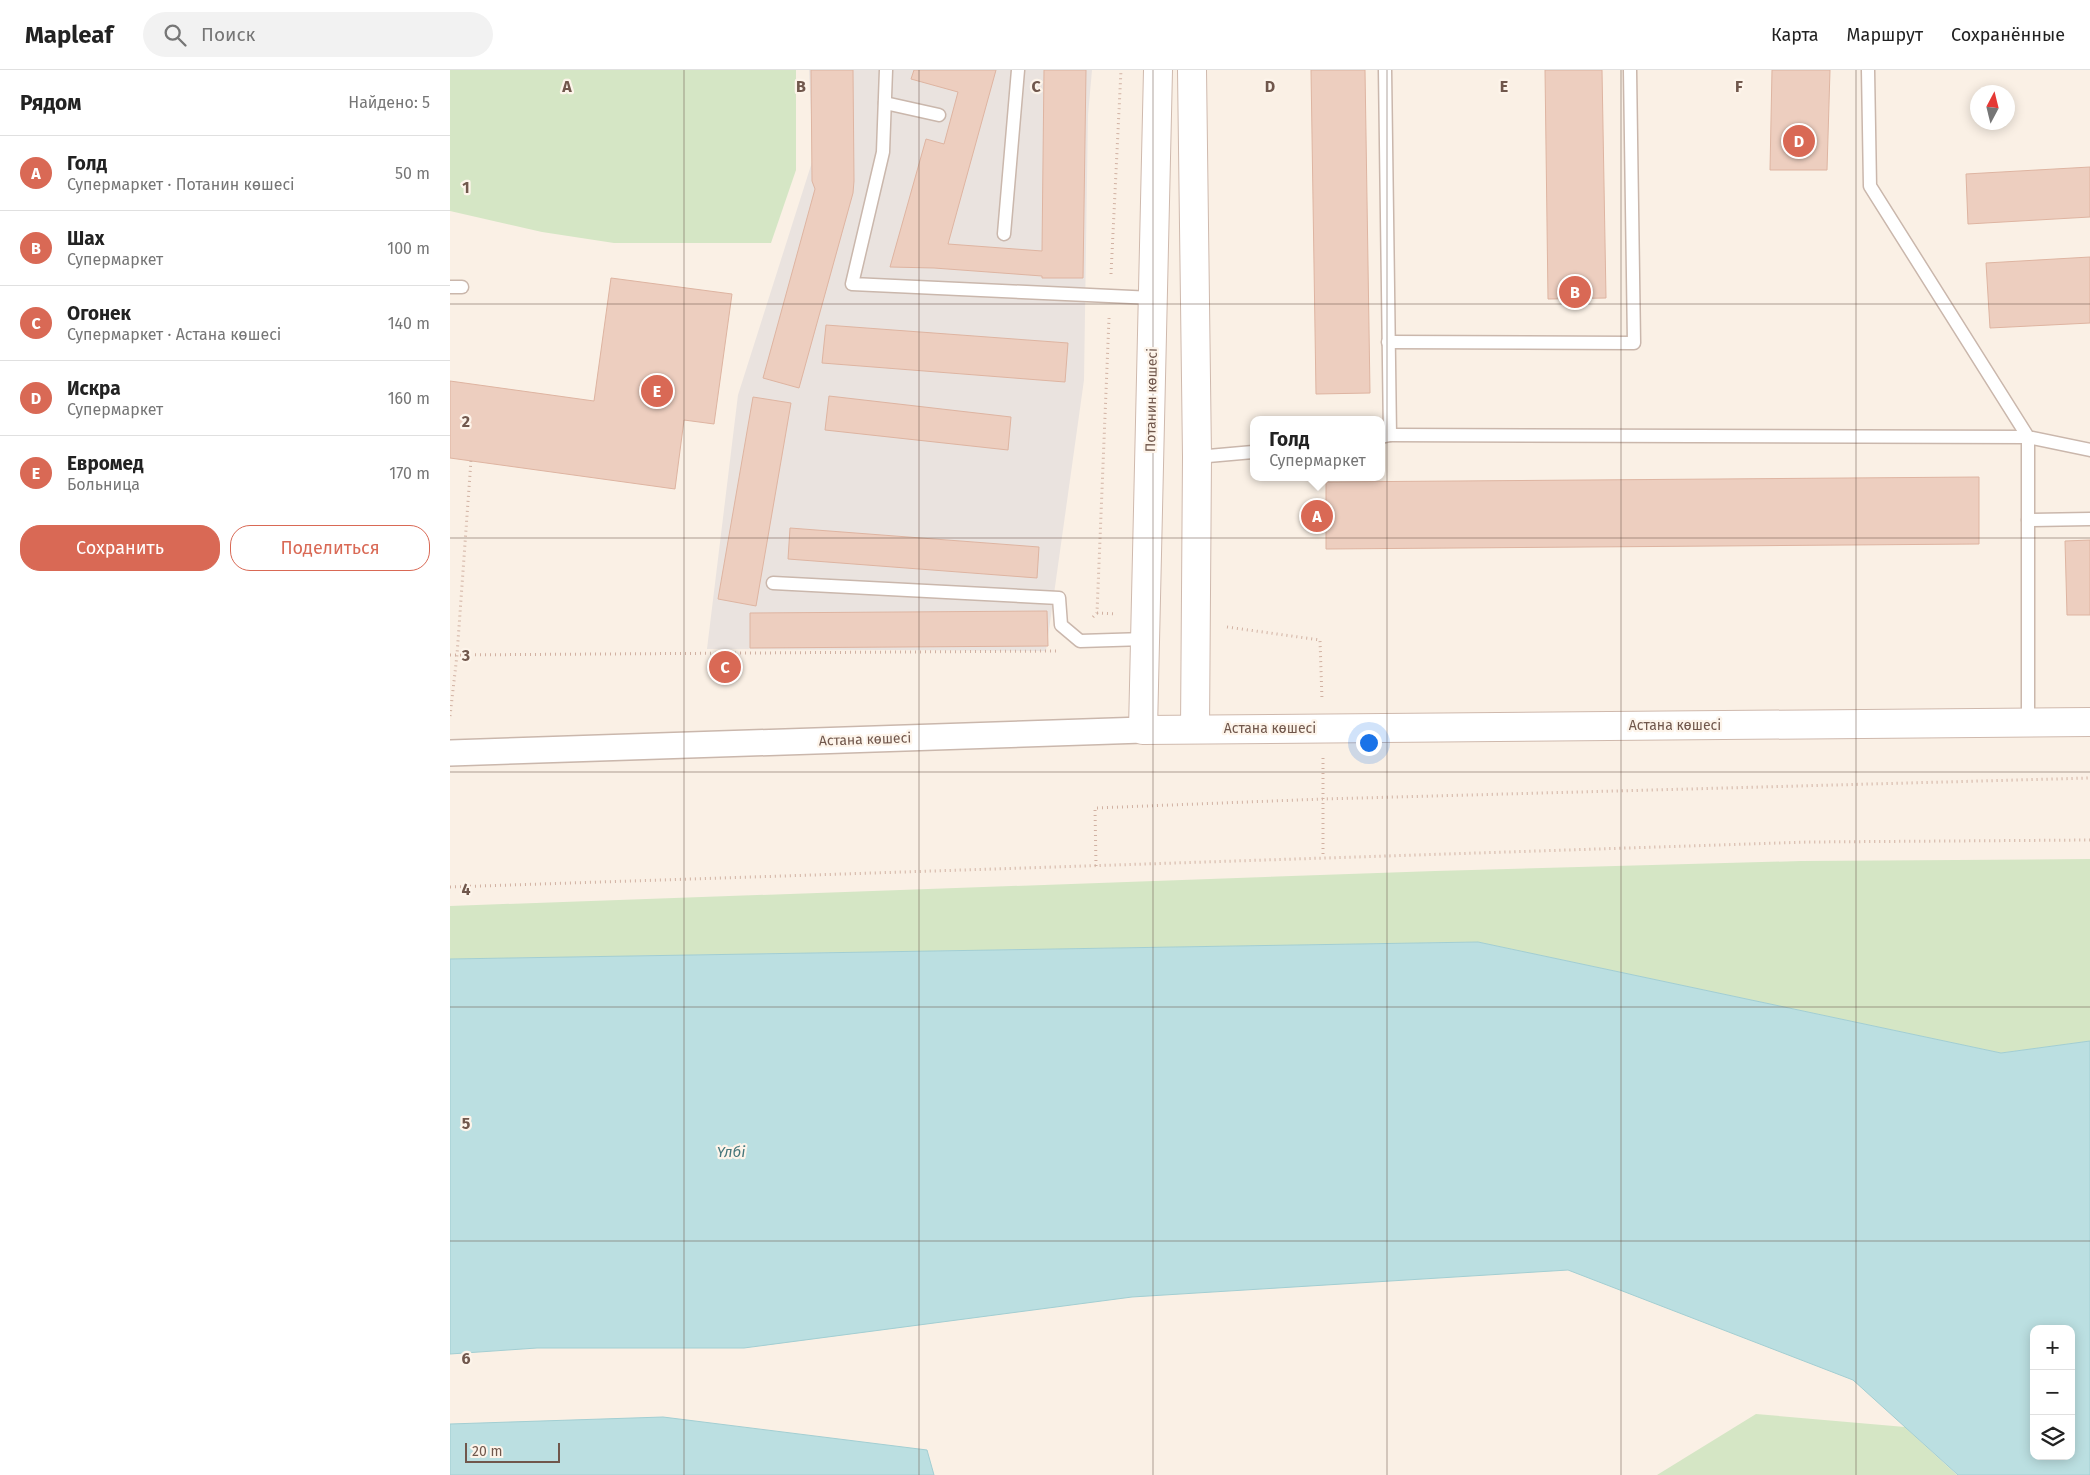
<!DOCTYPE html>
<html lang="ru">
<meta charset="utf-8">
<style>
:root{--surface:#fff;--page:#f2f2f2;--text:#222;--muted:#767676;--line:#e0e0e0;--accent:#d96955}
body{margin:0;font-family:"Fira Sans",sans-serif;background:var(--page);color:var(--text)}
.controls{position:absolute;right:15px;bottom:15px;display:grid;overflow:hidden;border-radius:10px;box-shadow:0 2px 12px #0003}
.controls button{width:45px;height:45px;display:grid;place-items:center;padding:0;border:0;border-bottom:1px solid var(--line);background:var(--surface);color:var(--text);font:25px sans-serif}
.compass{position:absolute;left:1520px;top:15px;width:45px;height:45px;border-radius:50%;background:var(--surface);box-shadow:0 2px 12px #0003;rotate:7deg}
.scale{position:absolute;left:15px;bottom:12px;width:95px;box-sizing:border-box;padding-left:5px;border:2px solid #70574c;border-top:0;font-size:14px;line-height:18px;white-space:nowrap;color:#70574c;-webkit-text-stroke:4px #fdf4ea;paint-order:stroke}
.you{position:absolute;left:918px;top:672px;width:18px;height:18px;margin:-12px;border:4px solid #fff;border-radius:50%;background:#1a73e8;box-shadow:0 0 0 8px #1a73e833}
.badge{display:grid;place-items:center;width:32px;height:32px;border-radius:50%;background:var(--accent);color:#fff;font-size:16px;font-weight:700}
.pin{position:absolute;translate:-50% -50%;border:2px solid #fff;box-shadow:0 1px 5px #0006}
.popup{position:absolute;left:800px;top:346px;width:135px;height:65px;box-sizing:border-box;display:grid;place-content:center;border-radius:10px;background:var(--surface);filter:drop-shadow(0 1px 4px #0005);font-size:16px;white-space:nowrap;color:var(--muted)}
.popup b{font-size:19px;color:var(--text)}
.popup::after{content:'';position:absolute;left:50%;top:100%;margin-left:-10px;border:10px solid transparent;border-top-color:var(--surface)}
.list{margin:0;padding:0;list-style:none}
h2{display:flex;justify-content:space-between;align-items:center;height:65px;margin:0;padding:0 20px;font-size:21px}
h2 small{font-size:16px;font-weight:400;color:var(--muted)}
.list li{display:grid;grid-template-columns:32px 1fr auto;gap:15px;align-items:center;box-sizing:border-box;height:75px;padding:0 20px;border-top:1px solid var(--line)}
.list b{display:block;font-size:19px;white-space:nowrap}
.list p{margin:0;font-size:16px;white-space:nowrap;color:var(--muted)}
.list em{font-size:16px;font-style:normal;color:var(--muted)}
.actions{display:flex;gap:10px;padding:15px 20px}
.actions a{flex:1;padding:11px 0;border:1px solid var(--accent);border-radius:20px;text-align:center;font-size:18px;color:var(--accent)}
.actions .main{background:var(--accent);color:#fff}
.icon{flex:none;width:28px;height:28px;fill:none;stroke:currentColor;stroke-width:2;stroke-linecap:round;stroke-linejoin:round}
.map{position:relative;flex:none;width:1640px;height:1405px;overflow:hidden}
header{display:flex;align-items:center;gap:30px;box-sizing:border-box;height:70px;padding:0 25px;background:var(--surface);border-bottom:1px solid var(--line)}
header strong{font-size:24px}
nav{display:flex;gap:28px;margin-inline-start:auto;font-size:18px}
.search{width:350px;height:45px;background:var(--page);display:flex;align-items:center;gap:12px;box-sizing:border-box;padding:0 18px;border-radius:28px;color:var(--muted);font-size:19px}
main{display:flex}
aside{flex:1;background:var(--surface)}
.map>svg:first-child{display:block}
.industrial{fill:#eae3df}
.green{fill:#d5e6c5}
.water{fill:#bbdfe1;stroke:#a2ced2;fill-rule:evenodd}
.building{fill:#edcebf;stroke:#deb4a1}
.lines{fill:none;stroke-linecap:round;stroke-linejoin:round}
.lane-casing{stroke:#cab7ac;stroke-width:15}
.street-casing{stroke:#cab7ac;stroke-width:28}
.secondary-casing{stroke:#cfb9ad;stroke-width:30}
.path{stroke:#d1b1a2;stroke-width:3;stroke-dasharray:1 4;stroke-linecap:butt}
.lane{stroke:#fff;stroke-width:12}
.street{stroke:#fff;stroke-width:25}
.secondary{stroke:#fff;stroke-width:28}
.grid{fill:none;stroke:#70574c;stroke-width:1;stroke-opacity:0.55}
.labels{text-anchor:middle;stroke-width:4.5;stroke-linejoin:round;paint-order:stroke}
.street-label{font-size:14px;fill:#70574c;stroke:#fdf4ea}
.water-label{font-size:15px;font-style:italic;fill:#45767b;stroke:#fdf4ea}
.grid-label{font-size:16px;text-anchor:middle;font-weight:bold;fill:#70574c;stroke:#fdf4ea;stroke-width:4.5;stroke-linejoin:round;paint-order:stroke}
</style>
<header>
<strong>Mapleaf</strong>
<div class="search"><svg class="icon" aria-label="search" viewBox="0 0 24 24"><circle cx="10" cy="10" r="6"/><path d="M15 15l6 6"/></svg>Поиск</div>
<nav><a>Карта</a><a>Маршрут</a><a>Сохранённые</a></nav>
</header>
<main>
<aside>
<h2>Рядом<small>Найдено: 5</small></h2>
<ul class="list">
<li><span class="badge">A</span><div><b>Голд</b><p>Супермаркет · Потанин көшесі</p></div><em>50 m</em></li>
<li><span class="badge">B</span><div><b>Шах</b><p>Супермаркет</p></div><em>100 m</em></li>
<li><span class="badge">C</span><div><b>Огонек</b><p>Супермаркет · Астана көшесі</p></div><em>140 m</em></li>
<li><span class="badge">D</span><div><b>Искра</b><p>Супермаркет</p></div><em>160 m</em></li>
<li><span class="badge">E</span><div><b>Евромед</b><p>Больница</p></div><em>170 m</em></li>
</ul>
<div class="actions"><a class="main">Сохранить</a><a>Поделиться</a></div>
</aside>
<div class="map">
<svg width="1640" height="1405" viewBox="0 0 1640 1405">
<rect width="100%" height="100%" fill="#faf0e5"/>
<polygon class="industrial" points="359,0 642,0 638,45 634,310 596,581 257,579 288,325 363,89"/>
<g class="green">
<polygon points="0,0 346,0 346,100 321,173 164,173 92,162 0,141"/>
<polygon points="1640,789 1640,971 1551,983 1028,872 0,889 0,836 985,801 1351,791"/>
<polygon points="1306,1344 1455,1357 1507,1405 1207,1405"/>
</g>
<g class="water">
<path d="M1028,872L1551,983L1640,971V1405H1508L1403,1310L1118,1200L682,1227L294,1278H87L0,1284V889ZM1584,1259H1621V1386H1584Z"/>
<polygon points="213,1347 477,1380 484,1405 0,1405 0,1354"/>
</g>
<g class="building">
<polygon points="361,0 403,0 404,111 403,123 349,318 313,308 365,119 362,111"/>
<polygon points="464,0 546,0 498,174 592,181 594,0 636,0 633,208 592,208 592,206 484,198 440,197 476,69 494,74 508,22 461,9"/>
<polygon points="861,0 915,0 920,323 866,324"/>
<polygon points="1095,0 1152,0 1156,228 1098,229"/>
<polygon points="1322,0 1380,0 1377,100 1320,100"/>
<polygon points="1640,97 1640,147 1518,154 1516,104"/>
<polygon points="1640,187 1640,253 1540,258 1536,193"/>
<polygon points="161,208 282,224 264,354 234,350 225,419 0,388 0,311 144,331"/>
<polygon points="376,255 618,273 615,312 372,293"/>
<polygon points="379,326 561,347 558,380 375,360"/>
<polygon points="303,327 341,333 306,536 268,529"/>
<polygon points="1529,407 1529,474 876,479 876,412"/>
<polygon points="340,458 589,477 587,508 338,489"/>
<polygon points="1640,470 1640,545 1617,545 1615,471"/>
<polygon points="597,541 598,576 300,578 300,543"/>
</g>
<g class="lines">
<g class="lane-casing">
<g id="lane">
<polyline points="436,0 433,82 402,214 703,228"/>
<polyline points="1418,0 1420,116 1578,367 1640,380"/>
<polyline points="435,33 489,45"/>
<polyline points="554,164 568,0"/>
<polyline points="0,217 12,217"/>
<polyline points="938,272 1184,273 1180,0"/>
<polyline points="940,365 1578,367 1578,653"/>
<polyline points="931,367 940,365 935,0"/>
<polyline points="747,387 803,382"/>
<polyline points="1578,450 1640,449"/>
<polyline points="323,513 609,528 611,555 630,571 695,569"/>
</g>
</g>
<g class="street-casing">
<polyline id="street" points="0,683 693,660"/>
</g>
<g class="secondary-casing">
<g id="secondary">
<polyline points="708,0 693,660 1640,652"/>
<polyline points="742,0 747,387 745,659"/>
</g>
</g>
<g class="path">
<polyline points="661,204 671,0"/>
<polyline points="647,543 667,544"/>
<polyline points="643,547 647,543 659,248"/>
<polyline points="777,557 870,570 872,630"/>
<polyline points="0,585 606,581"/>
<polyline points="0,646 7,585 21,390"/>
<polyline points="873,688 873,788"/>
<polyline points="646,796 645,738 873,729 1640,708"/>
<polyline points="0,817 1359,772 1640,770"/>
</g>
<use href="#lane" class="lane"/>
<use href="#street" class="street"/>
<use href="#secondary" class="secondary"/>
</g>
<path class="grid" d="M234,0V1405M469,0V1405M703,0V1405M937,0V1405M1171,0V1405M1406,0V1405M0,234H1640M0,468H1640M0,702H1640M0,937H1640M0,1171H1640"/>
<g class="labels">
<g class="street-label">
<text transform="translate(701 330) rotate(-89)" y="5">Потанин көшесі</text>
<text x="1225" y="660">Астана көшесі</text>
<text x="820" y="663">Астана көшесі</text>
<text transform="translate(415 669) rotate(-2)" y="5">Астана көшесі</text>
</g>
<g class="water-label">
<text x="281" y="1087">Үлбі</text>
</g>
</g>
<g class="grid-label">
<text x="117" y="22">A</text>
<text x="351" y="22">B</text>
<text x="586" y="22">C</text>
<text x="820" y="22">D</text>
<text x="1054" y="22">E</text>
<text x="1289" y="22">F</text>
<text x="16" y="123">1</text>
<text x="16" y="357">2</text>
<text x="16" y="591">3</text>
<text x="16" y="825">4</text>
<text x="16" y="1059">5</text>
<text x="16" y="1294">6</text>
</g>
</svg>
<div class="controls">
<button>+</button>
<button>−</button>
<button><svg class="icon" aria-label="layers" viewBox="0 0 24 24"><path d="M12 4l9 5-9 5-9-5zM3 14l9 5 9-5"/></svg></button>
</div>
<svg class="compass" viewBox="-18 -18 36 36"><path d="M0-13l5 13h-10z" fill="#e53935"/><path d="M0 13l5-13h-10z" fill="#767676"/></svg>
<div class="scale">20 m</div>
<div class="you"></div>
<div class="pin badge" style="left:867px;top:446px">A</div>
<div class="popup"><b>Голд</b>Супермаркет</div>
<div class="pin badge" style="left:1125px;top:222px">B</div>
<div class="pin badge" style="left:275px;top:597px">C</div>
<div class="pin badge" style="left:1349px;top:71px">D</div>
<div class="pin badge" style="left:207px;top:321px">E</div>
</div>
</main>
